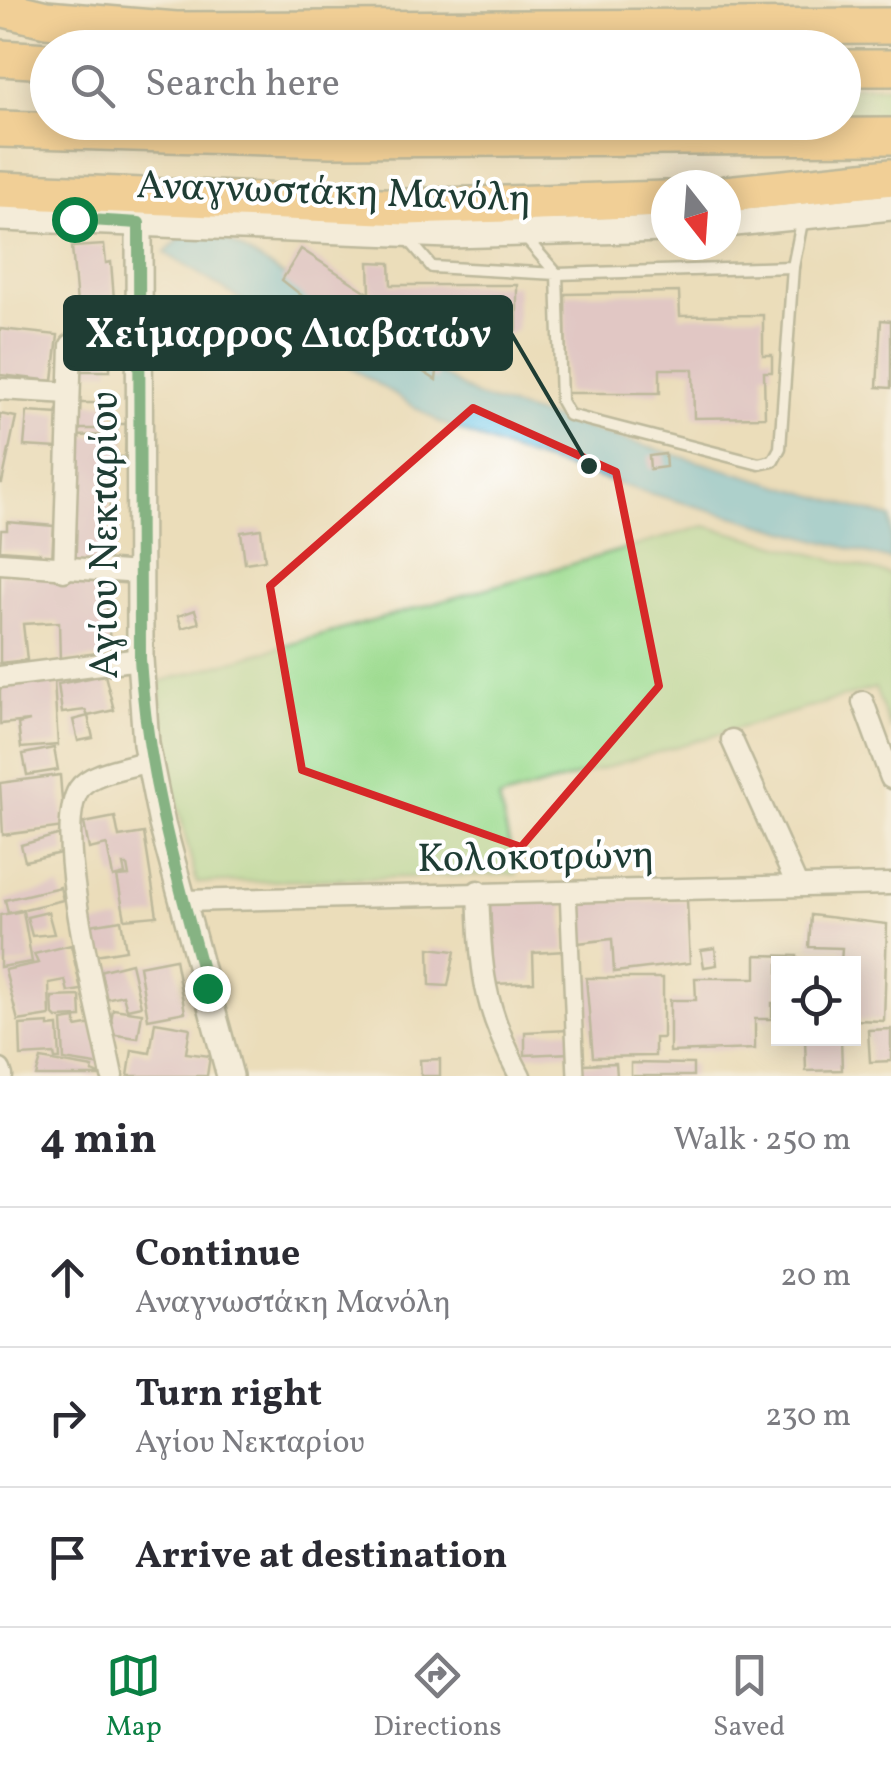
<!DOCTYPE html>
<meta charset="utf-8">
<style>
:root{--surface:#fff;--page:#f7f7f7;--text:#2b2b33;--muted:#7c7c81;--line:#e1e1e2;--accent:#0b8043}
body{margin:0;font-family:Vollkorn,serif;background:var(--page);color:var(--text)}
.controls{position:absolute;right:30px;bottom:30px;display:grid;overflow:hidden;border-radius:0px;box-shadow:0 5px 25px #0003}
.controls button{width:90px;height:90px;display:grid;place-items:center;padding:0;border:0;border-bottom:2px solid var(--line);background:var(--surface);color:var(--text);font:50px sans-serif}
.compass{position:absolute;left:651px;top:170px;width:90px;height:90px;border-radius:50%;background:var(--surface);box-shadow:0 5px 25px #0003;rotate:163deg}
.stop{position:absolute;width:30px;height:30px;margin:-22px;border:8px solid #0b8043;border-radius:50%;background:#fff}
.stop.end{background:#0b8043;border-color:#fff;box-shadow:0 2px 10px #0008}
.list{margin:0;padding:0;list-style:none}
h2{display:flex;justify-content:space-between;align-items:center;height:130px;margin:0;padding:0 40px;font-size:42px}
h2 small{font-size:32px;font-weight:400;color:var(--muted)}
.list li{display:grid;grid-template-columns:65px 1fr auto;gap:30px;align-items:center;box-sizing:border-box;height:140px;padding:0 40px;border-top:2px solid var(--line)}
.list b{display:block;font-size:38px;white-space:nowrap}
.list p{margin:0;font-size:32px;white-space:nowrap;color:var(--muted)}
.list em{font-size:32px;font-style:normal;color:var(--muted)}
.icon{flex:none;width:55px;height:55px;fill:none;stroke:currentColor;stroke-width:2;stroke-linecap:round;stroke-linejoin:round}
.map{position:relative;flex:none;width:891px;height:1076px;overflow:hidden}
.search{position:absolute;background:var(--surface);box-shadow:0 5px 25px #0003;left:30px;right:30px;top:30px;height:110px;display:flex;align-items:center;gap:25px;box-sizing:border-box;padding:0 35px;border-radius:55px;color:var(--muted);font-size:38px}
.sheet{height:550px;background:var(--surface)}
nav{display:flex;justify-content:space-around;align-items:center;box-sizing:border-box;height:140px;border-top:2px solid var(--line);background:var(--surface);font-size:28px;color:var(--muted)}
nav a{display:grid;justify-items:center;gap:5px}
nav .on{color:var(--accent)}
.map>svg:first-child{display:block}
.green{fill:#9fdc91;stroke:#5f8c62;stroke-width:2.5}
.water{fill:#62c0e0;stroke:#407e8a;stroke-width:2.5}
.building{fill:#d4aed1}
.lines{fill:none;stroke-linecap:round;stroke-linejoin:round}
.service-casing{stroke:#858d77;stroke-width:15}
.pedestrian-casing{stroke:#858d77;stroke-width:20}
.minor-casing{stroke:#858d77;stroke-width:25}
.tertiary-casing{stroke:#858d77;stroke-width:30}
.trunk-casing{stroke:#858d77;stroke-width:40}
.service{stroke:#fff;stroke-width:10}
.pedestrian{stroke:#fff;stroke-width:15}
.minor{stroke:#fff;stroke-width:20}
.tertiary{stroke:#fff;stroke-width:25}
.trunk{stroke:#f8bf6c;stroke-width:35}
.route{stroke:#0b8043;stroke-width:12}
.marked{fill:none;stroke:#d62828;stroke-width:8;stroke-linejoin:round}
.labels{text-anchor:middle;stroke-width:8;stroke-linejoin:round;paint-order:stroke}
.street-label{font-size:40px;fill:#1f3d34;stroke:#fff}
.leader{fill:none;stroke:#1f3d34;stroke-width:4}
.callout-dot{fill:#1f3d34;stroke:#fff;stroke-width:4}
.callout{fill:#1f3d34;stroke:#1f3d34;stroke-width:4}
.callout-label{font-size:42px;text-anchor:middle;font-weight:bold;fill:#fff}
</style>
<div class="map">
<svg width="891" height="1076" viewBox="0 0 891 1076">
<rect width="100%" height="100%" fill="#fff"/>
<filter id="ink" filterUnits="userSpaceOnUse"><feTurbulence type="fractalNoise" baseFrequency=".01" numOctaves="2"/><feDisplacementMap in="SourceGraphic" scale="20" xChannelSelector="R" yChannelSelector="G"/><feConvolveMatrix kernelMatrix="1 2 1 2 8 2 1 2 1" color-interpolation-filters="sRGB"/></filter>
<filter id="wash" filterUnits="userSpaceOnUse"><feTurbulence type="fractalNoise" baseFrequency=".0048" numOctaves="4" result="noise"/><feDisplacementMap in="SourceGraphic" scale="40" xChannelSelector="R" yChannelSelector="G"/><feGaussianBlur stdDeviation="2.25" result="paint"/><feColorMatrix in="noise" values="0 0 0 0 0 0 0 0 0 0 0 0 0 0 0 0 0 1.4 0 .05"/><feComposite in="paint" operator="in"/></filter>
<g filter="url(#wash)">
<rect width="100%" height="100%" fill="#ebddba"/>
<g class="green">
<polygon points="891,86 891,118 844,118 844,87"/>
<polygon points="705,526 891,575 891,730 875,688 499,799 516,874 197,883 166,757 159,682"/>
</g>
<polygon class="water" points="197,221 478,397 891,518 891,560 645,492 508,450 439,422 165,253"/>
<g id="blocks">
<g class="building">
<polygon points="104,245 106,263 111,262 116,324 79,327 72,247"/>
<polygon points="301,249 370,294 369,262 390,263 391,285 517,285 517,329 510,335 441,335 436,380 391,351 391,341 374,353 282,280"/>
<polygon points="679,292 680,316 763,315 763,355 772,355 772,372 764,372 765,417 694,418 693,369 660,369 660,393 566,393 565,294"/>
<polygon points="881,320 891,321 891,388 877,387"/>
<polygon points="0,329 58,335 53,381 0,375"/>
<rect x="80" y="336" width="30" height="35"/>
<polygon points="78,403 112,403 111,429 77,429"/>
<polygon points="27,412 59,414 58,448 24,446"/>
<polygon points="0,414 16,417 2,483 0,483"/>
<polygon points="118,424 126,424 125,457 111,457 108,565 67,564 71,436 116,435"/>
<polygon points="665,454 666,467 650,469 649,456"/>
<polygon points="7,522 54,526 52,560 40,559 40,553 0,550 1,530 7,530"/>
<polygon points="261,529 265,560 245,563 241,532"/>
<polygon points="0,573 105,580 111,657 60,662 59,622 23,624 27,660 0,663"/>
<polygon points="195,610 199,623 182,628 178,616"/>
<polygon points="105,675 114,710 88,716 85,710 62,713 58,684"/>
<polygon points="54,680 58,745 21,748 18,724 30,721 0,724 0,686"/>
<polygon points="88,716 93,738 78,741 73,720"/>
<polygon points="54,748 58,770 27,775 23,754"/>
<polygon points="60,775 64,827 3,835 0,783"/>
<polygon points="115,817 119,837 144,833 157,916 125,919 117,877 129,876 127,865 123,865 125,874 113,877 107,845 89,849 84,823"/>
<polygon points="61,834 65,852 25,861 21,845"/>
<polygon points="60,887 63,900 8,913 5,900"/>
<polygon points="687,900 690,963 614,972 612,939 578,943 575,902"/>
<polygon points="563,901 565,951 533,953 534,982 494,984 490,902"/>
<polygon points="23,911 32,962 0,967 0,915"/>
<polygon points="48,912 54,934 32,936 27,917"/>
<polygon points="811,915 887,924 884,1021 854,1020 854,964 841,963 842,948 809,947"/>
<polygon points="121,920 126,950 95,955 90,925"/>
<polygon points="71,945 81,990 68,992 65,980 49,983 50,1016 18,1021 5,970 38,963 34,954"/>
<polygon points="429,948 455,951 448,986 430,985"/>
<polygon points="715,948 717,965 704,967 701,950"/>
<polygon points="756,955 797,956 796,964 778,964 778,1003 772,1003 772,1019 755,1019 755,1049 670,1052 670,1000 696,1000 695,978 756,978"/>
<polygon points="175,959 185,1012 148,1019 139,966"/>
<polygon points="131,963 141,1006 127,1009 123,995 105,999 99,971"/>
<polygon points="586,978 663,978 663,1038 655,1038 655,1056 593,1057"/>
<polygon points="80,996 81,1017 57,1018 53,1014 52,997"/>
<polygon points="113,1009 142,1013 138,1038 109,1034"/>
<polygon points="76,1019 76,1027 93,1024 102,1066 64,1060 62,1021"/>
<polygon points="155,1022 190,1028 186,1053 210,1056 207,1076 128,1076 132,1050 150,1053"/>
<polygon points="49,1023 49,1027 58,1026 60,1059 55,1059 54,1054 21,1056 20,1025"/>
<polygon points="891,1029 891,1061 870,1062 868,1030"/>
<polygon points="570,1030 571,1053 525,1055 525,1032"/>
<polygon points="805,1038 841,1038 842,1070 806,1071"/>
<polygon points="41,1059 93,1068 92,1072 102,1076 36,1076"/>
<polygon points="440,1059 440,1076 421,1076 420,1060"/>
<polygon points="616,1063 617,1076 582,1076 581,1064"/>
<polygon points="631,1063 693,1064 693,1076 631,1076"/>
</g>
</g>
</g>
<g filter="url(#ink)">
<use href="#blocks" fill-opacity="0" stroke="#858d77" stroke-width="2.5"/>
<g class="lines">
<g class="service-casing">
<g id="service">
<polyline points="405,235 432,267 557,274 561,401 569,415 759,464 773,461 780,448 793,267"/>
<polyline points="523,235 557,274 793,267 803,217"/>
</g>
</g>
<g class="pedestrian-casing">
<polyline id="pedestrian" points="568,890 576,1076"/>
</g>
<g class="minor-casing">
<g id="minor">
<polyline points="0,389 69,393"/>
<polyline points="0,563 140,573"/>
<polyline points="64,571 71,345"/>
<polyline points="0,677 140,659"/>
<polyline points="863,702 891,778"/>
<polyline points="732,740 797,885"/>
<path d="M478,891C481,969 482,1005 520,1076"/>
<polyline points="183,901 891,884"/>
<polyline points="0,1070 2,1076"/>
<path d="M112,1076C102,1021 50,834 79,789C90,772 130,767 149,761"/>
</g>
</g>
<g class="tertiary-casing">
<g id="tertiary">
<polyline points="0,218 450,235 666,229"/>
<polyline points="139,223 140,659 146,744 162,824 230,1076"/>
<polyline points="726,224 891,207"/>
</g>
</g>
<g class="trunk-casing">
<g id="trunk">
<polyline points="0,8 46,19 176,30 891,26"/>
<polyline points="0,58 48,61"/>
<polyline points="844,68 891,68"/>
<polyline points="0,129 330,139 891,136"/>
<polyline points="0,190 406,207 666,199"/>
<polyline points="726,194 891,177"/>
</g>
</g>
<use href="#service" class="service"/>
<use href="#pedestrian" class="pedestrian"/>
<use href="#minor" class="minor"/>
<use href="#tertiary" class="tertiary"/>
<use href="#trunk" class="trunk"/>
</g>
</g>
<g class="lines" filter="url(#ink)">
<path class="route" d="M74,219L139,223L140,659C147,773 177,878 207,988"/>
</g>
<path d="M0 0H891V1076H0ZM473,408L616,472L659,686L521,847L302,770L270,586Z" fill="#ebddba" fill-opacity=".55" fill-rule="evenodd"/>
<path class="marked" d="M473,408L616,472L659,686L521,847L302,770L270,586Z"/>
<g class="labels">
<g class="street-label">
<text transform="translate(334 190) rotate(2)" y="14">Αναγνωστάκη Μανόλη</text>
<text transform="translate(103 535) rotate(-90)" y="14">Αγίου Νεκταρίου</text>
<text transform="translate(536 855) rotate(-1)" y="14">Κολοκοτρώνη</text>
</g>
</g>
<path class="leader" d="M589 466L511 333"/>
<circle class="callout-dot" cx="589" cy="466" r="10"/>
<rect class="callout" x="65" y="297" width="446" height="72" rx="10"/>
<g class="callout-label">
<text x="288" y="347">Χείμαρρος Διαβατών</text>
</g>
</svg>
<div class="controls">
<button><svg class="icon" aria-label="locate" viewBox="0 0 24 24"><circle cx="12" cy="12" r="6"/><path d="M12 2v4M12 18v4M2 12h4M18 12h4"/></svg></button>
</div>
<svg class="compass" viewBox="-18 -18 36 36"><path d="M0-13l5 13h-10z" fill="#e53935"/><path d="M0 13l5-13h-10z" fill="#7c7c81"/></svg>
<div class="stop" style="left:74px;top:219px"></div>
<div class="stop end" style="left:207px;top:988px"></div>
<div class="search"><svg class="icon" aria-label="search" viewBox="0 0 24 24"><circle cx="10" cy="10" r="6"/><path d="M15 15l6 6"/></svg>Search here</div>
</div>
<section class="sheet">
<h2>4 min<small>Walk · 250 m</small></h2>
<ul class="list">
<li><svg class="icon" aria-label="ahead" viewBox="0 0 24 24"><path d="M12 20V5M6 11l6-6 6 6"/></svg><div><b>Continue</b><p>Αναγνωστάκη Μανόλη</p></div><em>20 m</em></li>
<li><svg class="icon" aria-label="right" viewBox="0 0 24 24"><path d="M7 20v-9h11M14 6l5 5-5 5"/></svg><div><b>Turn right</b><p>Αγίου Νεκταρίου</p></div><em>230 m</em></li>
<li><svg class="icon" aria-label="arrive" viewBox="0 0 24 24"><path d="M6 21V4h12l-3 4 3 4H6"/></svg><div><b>Arrive at destination</b></div></li>
</ul>
</section>
<nav>
<a class="on"><svg class="icon" aria-label="map" viewBox="0 0 24 24"><path d="M3 6l6-2 6 2 6-2v14l-6 2-6-2-6 2zM9 4v14M15 6v14"/></svg>Map</a>
<a><svg class="icon" aria-label="directions" viewBox="0 0 24 24"><path d="M12 3l9 9-9 9-9-9zM9 14v-3h6M13 9l2 2-2 2"/></svg>Directions</a>
<a><svg class="icon" aria-label="saved" viewBox="0 0 24 24"><path d="M7 4h10v16l-5-4-5 4z"/></svg>Saved</a>
</nav>
